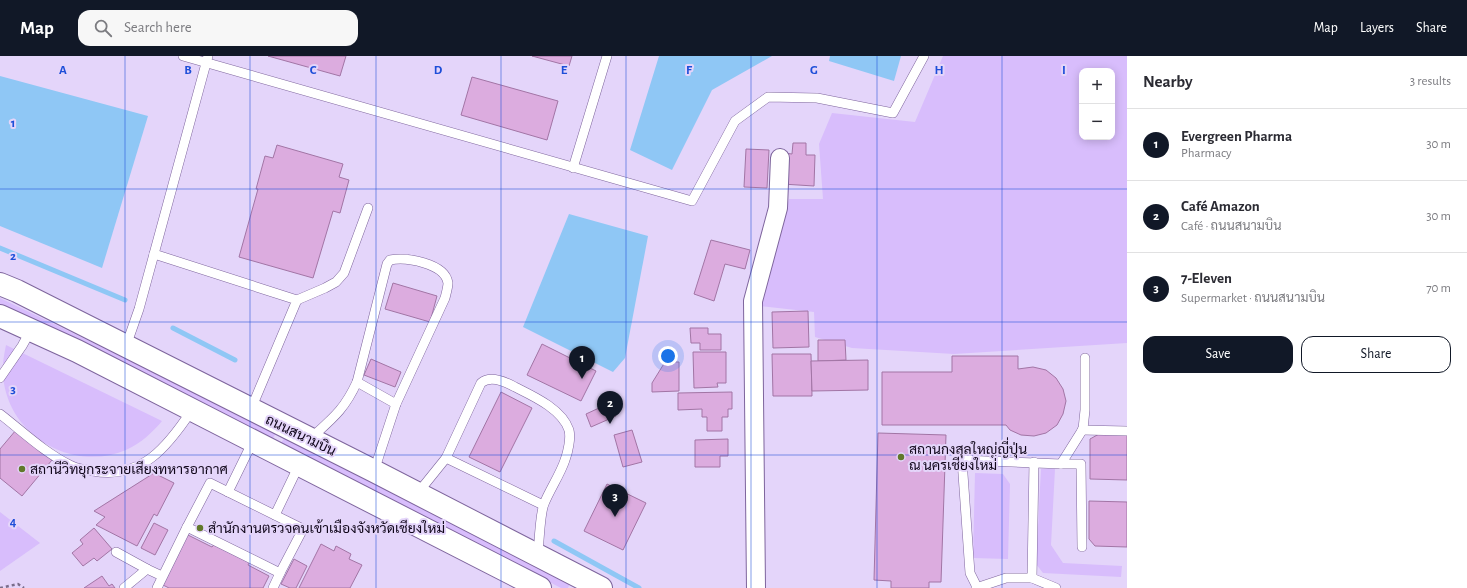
<!DOCTYPE html>
<meta charset="utf-8">
<style>
:root{--surface:#fff;--page:#f7f7f7;--text:#2b2b33;--muted:#7c7c81;--line:#e1e1e2;--accent:#111827}
body{margin:0;font-family:"Alegreya Sans",Sarabun,sans-serif;background:var(--page);color:var(--text)}
.controls{position:absolute;right:12px;top:12px;display:grid;overflow:hidden;border-radius:8px;box-shadow:0 2px 10px #0003}
.controls button{width:36px;height:36px;display:grid;place-items:center;padding:0;border:0;border-bottom:1px solid var(--line);background:var(--surface);color:var(--text);font:20px sans-serif}
.you{position:absolute;left:668px;top:300px;width:14px;height:14px;margin:-10px;border:3px solid #fff;border-radius:50%;background:#1a73e8;box-shadow:0 0 0 6px #1a73e833}
.badge{display:grid;place-items:center;width:26px;height:26px;border-radius:50%;background:var(--accent);color:#fff;font-size:13px;font-weight:700}
.pin{position:absolute;translate:-50% -33px;filter:drop-shadow(0 1px 2px #0008)}
.pin::after{content:'';position:absolute;top:21px;width:14px;height:12px;background:inherit;clip-path:polygon(0 0,100% 0,50% 100%)}
.list{margin:0;padding:0;list-style:none}
h2{display:flex;justify-content:space-between;align-items:center;height:52px;margin:0;padding:0 16px;font-size:17px}
h2 small{font-size:13px;font-weight:400;color:var(--muted)}
.list li{display:grid;grid-template-columns:26px 1fr auto;gap:12px;align-items:center;box-sizing:border-box;height:72px;padding:0 16px;border-top:1px solid var(--line)}
.list b{display:block;font-size:15px;white-space:nowrap}
.list p{margin:0;font-size:13px;white-space:nowrap;color:var(--muted)}
.list em{font-size:13px;font-style:normal;color:var(--muted)}
.actions{display:flex;gap:8px;padding:12px 16px}
.actions a{flex:1;padding:9px 0;border:1px solid var(--accent);border-radius:12px;text-align:center;font-size:14px;color:var(--accent)}
.actions .main{background:var(--accent);color:#fff}
.icon{flex:none;width:22px;height:22px;fill:none;stroke:currentColor;stroke-width:2;stroke-linecap:round;stroke-linejoin:round}
.map{position:relative;flex:none;width:1127px;height:532px;overflow:hidden}
header{display:flex;align-items:center;gap:24px;box-sizing:border-box;height:56px;padding:0 20px;background:var(--accent);color:#fff}
header strong{font-size:19px}
nav{display:flex;gap:22px;margin-inline-start:auto;font-size:14px}
.search{width:280px;height:36px;background:var(--page);display:flex;align-items:center;gap:10px;box-sizing:border-box;padding:0 14px;border-radius:12px;color:var(--muted);font-size:15px}
main{display:flex}
aside{flex:1;background:var(--surface)}
.map>svg:first-child{display:block}
.green{fill:#d8bdfc;fill-rule:evenodd}
.water{fill:#8fc7f5}
.lines{fill:none;stroke-linecap:round;stroke-linejoin:round}
.stream{stroke:#8fc7f5;stroke-width:5}
.building{fill:#dcacdf;stroke:#a275a5}
.service-casing{stroke:#7e659d;stroke-width:10}
.minor-casing{stroke:#7e659d;stroke-width:20}
.secondary-casing{stroke:#7e659d;stroke-width:24}
.path{stroke:#7a6d8a;stroke-width:2.5;stroke-dasharray:3 3;stroke-linecap:butt}
.service{stroke:#fff;stroke-width:9}
.minor{stroke:#fff;stroke-width:18}
.secondary{stroke:#fff;stroke-width:22}
.grid{fill:none;stroke:#1d4ed8;stroke-width:1;stroke-opacity:0.55}
.poi-dot{fill:#61782a;stroke:#e4d5fa;stroke-width:1.5}
.labels{text-anchor:middle;stroke-width:4;stroke-linejoin:round;paint-order:stroke}
.street-label{font-size:14px;fill:#10061a;stroke:#e4d5fa}
.poi-label{font-size:14px;fill:#10061a;stroke:#e4d5fa;text-anchor:start}
.grid-label{font-size:13px;text-anchor:middle;font-weight:bold;fill:#1d4ed8;stroke:#e4d5fa;stroke-width:4;stroke-linejoin:round;paint-order:stroke}
</style>
<header>
<strong>Map</strong>
<div class="search"><svg class="icon" aria-label="search" viewBox="0 0 24 24"><circle cx="10" cy="10" r="6"/><path d="M15 15l6 6"/></svg>Search here</div>
<nav><a>Map</a><a>Layers</a><a>Share</a></nav>
</header>
<main>
<div class="map">
<svg width="1127" height="532" viewBox="0 0 1127 532">
<rect width="100%" height="100%" fill="#e4d5fa"/>
<g class="green">
<path d="M943,0H1127V287L954,298L852,292L815,281L814,256L760,250L789,143H823L819,88L832,57L915,66ZM1082,15H1112V81H1082Z"/>
<polygon points="0,242 277,375 272,384 0,250"/>
<path d="M6,289L162,365C152,377 141,387 126,394C72,417 7,379 3,319C2,309 4,299 6,289Z"/>
<polygon points="285,381 570,527 568,532 561,532 281,387"/>
<polygon points="1041,413 1055,413 1051,489 1063,507 1122,510 1121,521 1043,517 1036,508"/>
<polygon points="975,417 1003,418 1010,428 1008,503 973,502"/>
<polygon points="0,456 40,487 0,515"/>
</g>
<g class="water">
<polygon points="659,0 772,0 712,34 672,114 630,94"/>
<polygon points="830,0 901,0 894,25 829,5"/>
<polygon points="0,20 148,60 102,212 0,170"/>
<polygon points="569,158 648,180 625,302 613,316 523,271"/>
</g>
<g class="lines">
<g class="stream">
<polyline points="0,192 125,244"/>
<polyline points="173,272 235,304"/>
<polyline points="554,485 639,532"/>
</g>
</g>
<g class="building">
<polygon points="268,0 346,0 340,20"/>
<polygon points="532,0 572,0 569,10"/>
<polygon points="472,21 558,45 547,84 461,59"/>
<polygon points="793,87 806,87 806,99 815,99 814,130 782,128 784,97 792,98"/>
<polygon points="277,89 343,108 339,121 349,124 340,157 333,155 313,222 239,201 258,133 256,133 265,100 273,102"/>
<polygon points="746,93 769,94 767,132 744,131"/>
<polygon points="711,184 750,194 745,213 725,208 714,245 694,238"/>
<polygon points="393,227 437,240 430,266 385,253"/>
<polygon points="808,255 809,291 773,292 772,256"/>
<polygon points="690,272 708,272 708,278 721,278 721,294 700,294 700,287 691,287"/>
<polygon points="818,284 845,284 846,304 818,305"/>
<polygon points="542,288 596,315 581,345 527,319"/>
<polygon points="693,296 726,296 726,327 717,327 718,331 694,332"/>
<polygon points="772,298 811,298 812,340 773,340"/>
<polygon points="952,300 1018,300 1018,313 1033,311 1046,314 1056,322 1063,333 1066,345 1063,358 1057,369 1046,377 1034,380 1021,379 1010,374 1006,369 882,369 882,316 952,316"/>
<polygon points="371,303 401,316 395,331 364,319"/>
<polygon points="868,304 868,334 812,335 811,305"/>
<polygon points="665,306 679,306 679,335 652,336 652,327"/>
<polygon points="501,336 532,352 500,416 469,401"/>
<polygon points="732,336 732,353 728,353 728,361 722,361 722,375 707,375 707,361 702,361 702,353 678,354 678,337"/>
<polygon points="610,347 616,360 591,371 586,358"/>
<polygon points="16,374 52,404 22,440 0,422 0,393"/>
<polygon points="632,374 642,406 623,411 614,379"/>
<polygon points="878,377 946,379 941,526 929,526 929,532 891,532 891,525 874,524"/>
<polygon points="1099,378 1127,379 1127,424 1090,423 1090,383"/>
<polygon points="728,383 728,400 720,400 720,411 695,411 695,384"/>
<polygon points="154,417 174,427 157,460 154,458 137,490 96,469 105,461 94,455"/>
<polygon points="607,428 646,447 623,494 584,475"/>
<polygon points="1089,445 1127,446 1127,491 1095,490 1089,483"/>
<polygon points="154,467 168,474 155,499 141,492"/>
<polygon points="94,472 112,493 97,505 94,502 83,510 72,497 83,488 80,484"/>
<polygon points="186,478 212,491 216,486 251,503 248,509 269,520 263,532 169,532 161,528"/>
<polygon points="321,488 334,495 336,490 351,498 349,503 362,509 350,532 299,532"/>
<polygon points="294,503 307,510 296,532 290,532 281,528"/>
<polygon points="102,520 109,530 112,528 115,532 84,532"/>
</g>
<g class="lines">
<g class="service-casing">
<g id="service">
<polyline points="183,0 692,145 735,65 768,41 817,42 893,57 924,0"/>
<polyline points="573,112 607,0"/>
<polyline points="154,198 297,244 251,353"/>
<polyline points="297,244 325,232 336,226 344,217 368,152"/>
<polyline points="126,290 139,253 208,0"/>
<polyline points="0,322 22,290 31,274"/>
<polyline points="357,326 396,348"/>
<path d="M0,358C22,375 46,398 72,410C78,413 86,414 93,415C142,424 168,390 192,354"/>
<polyline points="1082,374 1127,375"/>
<path d="M311,382C333,362 344,354 357,326L387,208L390,204C406,201 445,207 448,227C448,231 446,238 445,242L396,348L374,415"/>
<polyline points="446,402 543,449"/>
<polyline points="1061,408 1081,408 1082,491"/>
<polygon points="210,427 303,473 280,517 187,471"/>
<polyline points="228,436 253,385"/>
<path d="M417,438L446,402L481,327C490,319 506,326 515,331C533,340 562,353 569,374C571,382 568,396 565,404C560,419 550,433 544,448C540,458 539,487 538,499"/>
<polyline points="275,459 299,409"/>
<polyline points="116,496 147,513"/>
<polyline points="1032,522 1034,406"/>
<polyline points="977,531 970,517 962,404 1061,408 1083,373 1085,354 1085,302"/>
<polyline points="124,532 147,513 162,520"/>
<polyline points="157,532 187,471"/>
<polyline points="273,532 280,517"/>
<polyline points="976,532 1006,522 1032,522 1056,532"/>
</g>
</g>
<g class="minor-casing">
<polyline id="minor" points="756,532 753,245 778,152 780,102"/>
</g>
<g class="secondary-casing">
<g id="secondary">
<polyline points="0,228 17,235 374,415 601,532"/>
<polyline points="0,260 77,295 540,532"/>
</g>
</g>
<polyline class="path" points="0,532 18,528 24,532"/>
<use href="#service" class="service"/>
<use href="#minor" class="minor"/>
<use href="#secondary" class="secondary"/>
</g>
<path class="grid" d="M125,0V532M250,0V532M376,0V532M501,0V532M626,0V532M751,0V532M877,0V532M1002,0V532M0,133H1127M0,266H1127M0,399H1127"/>
<g class="poi-dot">
<circle cx="901" cy="401" r="4"/>
<circle cx="22" cy="413" r="4"/>
<circle cx="200" cy="472" r="4"/>
</g>
<g class="labels">
<g class="street-label">
<text transform="translate(301 379) rotate(26)" y="5">ถนนสนามบิน</text>
</g>
<g class="poi-label">
<text x="909" y="398">สถานกงสุลใหญ่ญี่ปุ่น<tspan x="909" dy="16">ณ นครเชียงใหม่</tspan></text>
<text x="30" y="418">สถานีวิทยุกระจายเสียงทหารอากาศ</text>
<text x="208" y="477">สำนักงานตรวจคนเข้าเมืองจังหวัดเชียงใหม่</text>
</g>
</g>
<g class="grid-label">
<text x="63" y="18">A</text>
<text x="188" y="18">B</text>
<text x="313" y="18">C</text>
<text x="438" y="18">D</text>
<text x="564" y="18">E</text>
<text x="689" y="18">F</text>
<text x="814" y="18">G</text>
<text x="939" y="18">H</text>
<text x="1064" y="18">I</text>
<text x="13" y="71">1</text>
<text x="13" y="204">2</text>
<text x="13" y="337">3</text>
<text x="13" y="470">4</text>
</g>
</svg>
<div class="controls">
<button>+</button>
<button>−</button>
</div>
<div class="you"></div>
<div class="pin badge" style="left:582px;top:323px">1</div>
<div class="pin badge" style="left:610px;top:368px">2</div>
<div class="pin badge" style="left:615px;top:461px">3</div>
</div>
<aside>
<h2>Nearby<small>3 results</small></h2>
<ul class="list">
<li><span class="badge">1</span><div><b>Evergreen Pharma</b><p>Pharmacy</p></div><em>30 m</em></li>
<li><span class="badge">2</span><div><b>Café Amazon</b><p>Café · ถนนสนามบิน</p></div><em>30 m</em></li>
<li><span class="badge">3</span><div><b>7-Eleven</b><p>Supermarket · ถนนสนามบิน</p></div><em>70 m</em></li>
</ul>
<div class="actions"><a class="main">Save</a><a>Share</a></div>
</aside>
</main>
